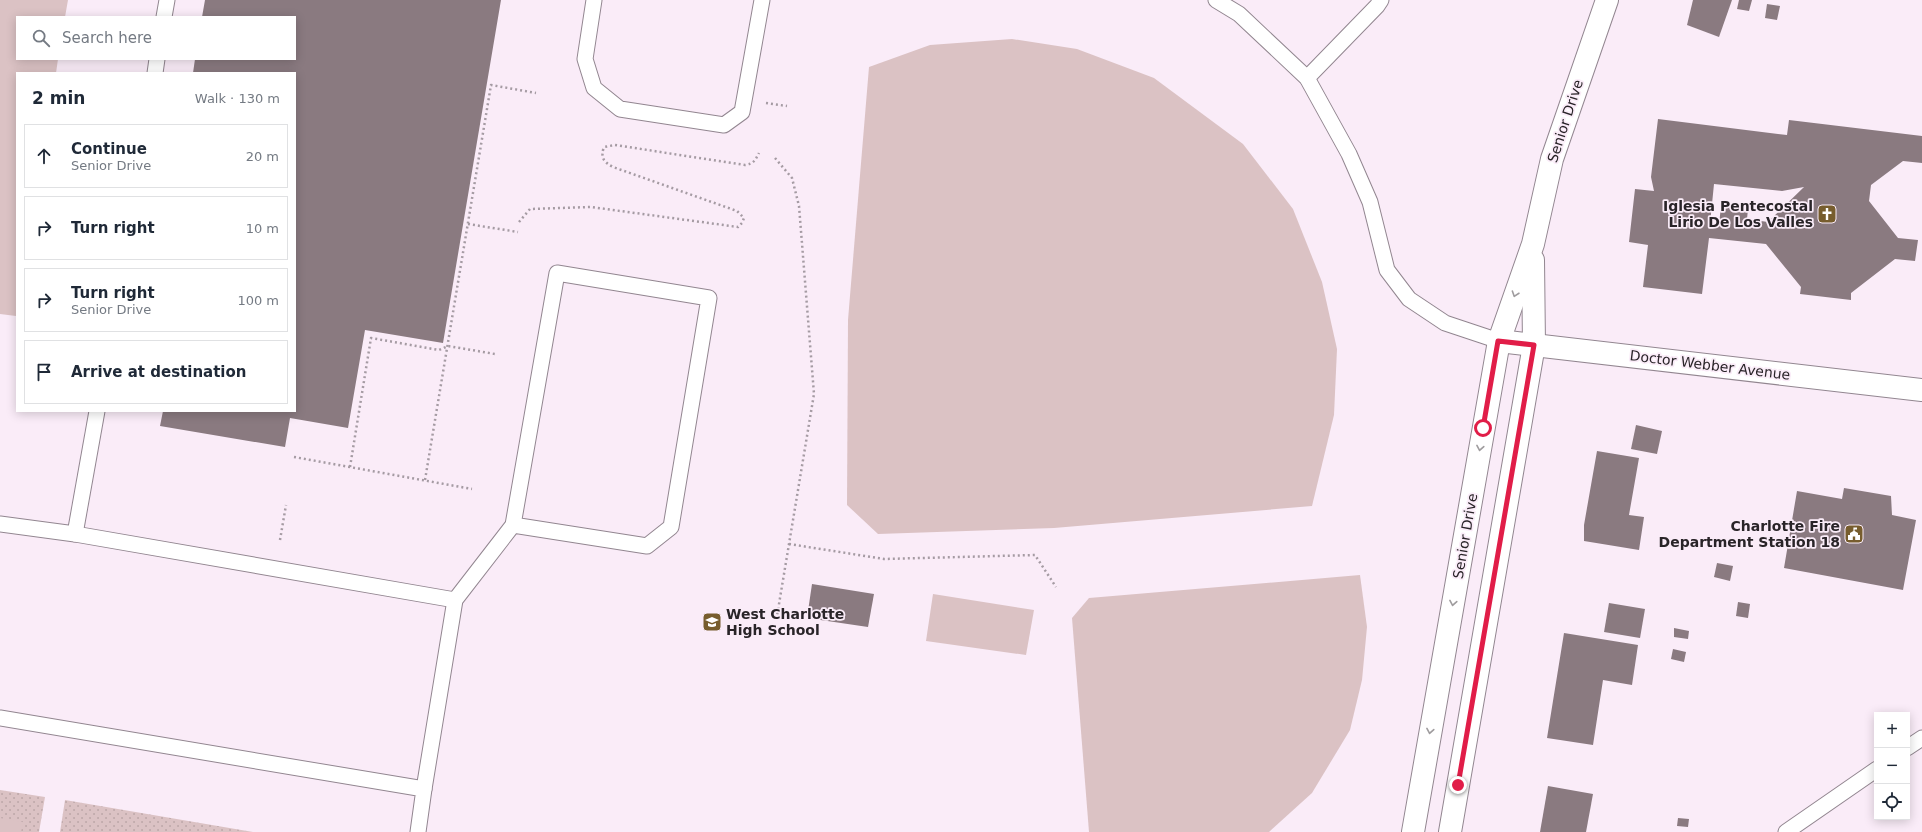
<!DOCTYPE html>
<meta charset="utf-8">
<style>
:root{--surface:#fff;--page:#f2f2f3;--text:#1f2937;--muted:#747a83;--line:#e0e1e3}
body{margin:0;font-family:"DejaVu Sans",sans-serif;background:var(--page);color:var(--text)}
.controls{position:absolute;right:12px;bottom:12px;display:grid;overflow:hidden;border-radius:0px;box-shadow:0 2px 10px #0003}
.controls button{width:36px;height:36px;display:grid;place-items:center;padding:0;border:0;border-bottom:1px solid var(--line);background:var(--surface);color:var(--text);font:20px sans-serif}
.stop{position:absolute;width:12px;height:12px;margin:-9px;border:3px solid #e11d48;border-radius:50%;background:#fff}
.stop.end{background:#e11d48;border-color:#fff;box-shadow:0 1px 4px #0008}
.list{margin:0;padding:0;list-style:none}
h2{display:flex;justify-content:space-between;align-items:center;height:52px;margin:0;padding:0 16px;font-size:17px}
h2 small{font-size:13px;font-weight:400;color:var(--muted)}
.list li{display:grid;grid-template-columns:26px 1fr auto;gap:12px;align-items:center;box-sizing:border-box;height:64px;margin:0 8px 8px;padding:0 8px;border:1px solid var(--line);border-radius:0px}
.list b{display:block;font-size:15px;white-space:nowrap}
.list p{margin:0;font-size:13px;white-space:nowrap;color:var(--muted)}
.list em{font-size:13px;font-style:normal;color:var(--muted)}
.icon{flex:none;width:22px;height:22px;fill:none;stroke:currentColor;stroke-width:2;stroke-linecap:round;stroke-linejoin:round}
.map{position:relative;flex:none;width:1922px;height:832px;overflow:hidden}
.search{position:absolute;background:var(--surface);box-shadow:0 2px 10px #0003;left:16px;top:16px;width:280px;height:44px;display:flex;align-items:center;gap:10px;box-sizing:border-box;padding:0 14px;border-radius:0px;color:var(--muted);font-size:15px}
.panel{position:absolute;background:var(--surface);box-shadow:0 2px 10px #0003;left:16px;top:72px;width:280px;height:340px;border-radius:0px}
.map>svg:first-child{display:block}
.grass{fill:url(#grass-dots)}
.garden{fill:#dbc2c4}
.building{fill:#8a7a80;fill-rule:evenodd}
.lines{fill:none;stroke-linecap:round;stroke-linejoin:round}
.service-casing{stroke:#928690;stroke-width:17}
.minor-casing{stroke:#928690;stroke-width:24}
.path{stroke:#a59ba3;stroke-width:2.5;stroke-dasharray:2 3;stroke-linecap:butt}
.service{stroke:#fff;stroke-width:15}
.minor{stroke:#fff;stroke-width:22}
.oneway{stroke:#9f9c9e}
.route{stroke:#e11d48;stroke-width:5}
.labels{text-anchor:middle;stroke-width:3.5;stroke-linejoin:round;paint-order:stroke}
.street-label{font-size:14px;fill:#292428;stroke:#faecf8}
.poi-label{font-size:14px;font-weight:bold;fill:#292428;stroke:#faecf8;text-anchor:end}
</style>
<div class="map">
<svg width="1922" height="832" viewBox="0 0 1922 832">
<defs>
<pattern id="grass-dots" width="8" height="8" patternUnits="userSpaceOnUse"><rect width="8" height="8" fill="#dbc2c4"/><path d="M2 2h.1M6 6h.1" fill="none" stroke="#bca7a8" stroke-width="1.8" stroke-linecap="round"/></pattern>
</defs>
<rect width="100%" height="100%" fill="#faecf8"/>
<g class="grass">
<polygon points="0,790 45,797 39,832 0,832"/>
<polygon points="65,800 253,832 60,832"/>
</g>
<g class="garden">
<polygon points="0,0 68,0 65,17 17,17 17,59 58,59 56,73 17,73 16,316 0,314"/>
<polygon points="1012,39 1077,49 1154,78 1243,144 1293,209 1322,282 1337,349 1334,415 1312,506 1054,528 878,534 847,505 848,320 869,67 930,45"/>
<polygon points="1360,575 1367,627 1362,680 1350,730 1312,793 1269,832 1089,832 1072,618 1089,598"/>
<polygon points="933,594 1034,610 1026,655 926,641"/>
<polygon points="0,818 23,822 21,832 0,832"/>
</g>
<g class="building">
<polygon points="205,0 501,0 443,343 365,330 348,428 290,418 285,447 160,426 163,411 295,411 295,73 193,73 195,59 295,59 295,17 202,17"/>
<polygon points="1693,0 1732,0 1719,37 1687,25"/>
<polygon points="1739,0 1752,0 1749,11 1737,9"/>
<polygon points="1767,4 1780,6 1777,20 1765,18"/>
<path d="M1658,119L1787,135L1789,120L1922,136V163L1903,161L1871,185L1869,201L1898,238L1918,240L1915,261L1895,259L1851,293V300L1800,294L1801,287L1766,244L1709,238L1702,294L1643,287L1648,245L1629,242L1635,189L1654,191L1651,177ZM1714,184L1782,191L1804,187L1768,222L1747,219L1748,209L1721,206L1719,225L1710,224Z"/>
<polygon points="1636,425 1662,431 1657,454 1631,449"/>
<polygon points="1597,451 1639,458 1629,515 1644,517 1639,550 1584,541 1584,525"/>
<polygon points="1844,488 1891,496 1892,515 1916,520 1903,590 1784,568 1797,491 1842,499"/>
<polygon points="1717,563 1733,566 1730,581 1714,577"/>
<polygon points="812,584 874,594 868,627 807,618"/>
<polygon points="1738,602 1750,604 1748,618 1736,616"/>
<polygon points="1609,603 1645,609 1640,638 1604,632"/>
<polygon points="1674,628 1689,631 1688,639 1674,637"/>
<polygon points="1564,633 1638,645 1632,685 1603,680 1593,745 1547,738"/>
<polygon points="1673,649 1686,652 1684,662 1671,659"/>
<polygon points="1548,786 1593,794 1586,832 1540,832"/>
<polygon points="1678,818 1689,819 1688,827 1677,826"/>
</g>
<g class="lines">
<g class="service-casing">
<g id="service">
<polyline points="594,0 585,59 594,88 620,109 724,125 742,112 762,0"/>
<polyline points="1216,0 1239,14 1307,78 1349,154 1370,202 1387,270 1409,299 1445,323 1499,341"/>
<polyline points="164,17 167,0"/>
<polyline points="155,73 157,59"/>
<polyline points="1307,78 1377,6 1381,0"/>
<polyline points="0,524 75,534 455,600"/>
<polyline points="75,534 97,411"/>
<polyline points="0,718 424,789 418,832"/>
<polyline points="1907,748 1922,738"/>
<polyline points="424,789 455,600 513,525 557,273 709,298 671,527 647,546 513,525"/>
<polyline points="1786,832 1877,769"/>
</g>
</g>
<g class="minor-casing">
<g id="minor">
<polyline points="1499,341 1922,390"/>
<polyline points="1413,832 1499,341 1533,244 1552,159 1607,0"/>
<polyline points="1450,832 1534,345 1533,260"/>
</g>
</g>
<g class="path">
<polyline points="766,103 787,106"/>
<polyline points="775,158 792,178 799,206 814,394 776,622"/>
<path d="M519,222L530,209L591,207L738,227L742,223L744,218L737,211L613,167C604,162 600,158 604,147L615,145L745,165C753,164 755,161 759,153"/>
<polyline points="468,224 518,232"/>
<polyline points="294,457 472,489"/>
<polyline points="350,467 371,338 439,350 448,346 495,354"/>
<polyline points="425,480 491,85 536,93"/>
<polyline points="280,540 286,505"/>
<polyline points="789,544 884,559 1035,555 1056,587"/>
</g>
<use href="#service" class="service"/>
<use href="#minor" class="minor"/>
</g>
<defs><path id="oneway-chevron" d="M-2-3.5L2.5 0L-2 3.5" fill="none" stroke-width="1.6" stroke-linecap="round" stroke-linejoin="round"/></defs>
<g class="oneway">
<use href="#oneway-chevron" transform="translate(1515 294) rotate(109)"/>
<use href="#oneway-chevron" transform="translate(1480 448) rotate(100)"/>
<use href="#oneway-chevron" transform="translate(1453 603) rotate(100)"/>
<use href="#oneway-chevron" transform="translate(1430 731) rotate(100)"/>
</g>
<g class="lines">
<polyline class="route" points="1458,785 1534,345 1498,341 1483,428"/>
</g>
<defs>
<g id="church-square" transform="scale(1)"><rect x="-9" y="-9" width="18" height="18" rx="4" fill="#775d2e" stroke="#faecf8"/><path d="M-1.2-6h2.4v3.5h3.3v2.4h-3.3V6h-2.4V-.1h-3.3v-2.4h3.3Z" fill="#fff"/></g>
<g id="civic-square" transform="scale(1)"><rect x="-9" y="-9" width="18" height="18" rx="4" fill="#775d2e" stroke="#faecf8"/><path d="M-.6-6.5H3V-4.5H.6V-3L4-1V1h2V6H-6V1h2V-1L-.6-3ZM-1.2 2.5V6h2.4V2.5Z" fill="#fff"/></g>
<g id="school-square" transform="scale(1)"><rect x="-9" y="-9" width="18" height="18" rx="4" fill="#775d2e" stroke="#faecf8"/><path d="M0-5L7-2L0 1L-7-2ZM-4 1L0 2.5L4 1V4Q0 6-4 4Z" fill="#fff"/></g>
</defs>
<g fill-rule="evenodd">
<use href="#church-square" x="1827" y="214"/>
<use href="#civic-square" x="1854" y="534"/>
<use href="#school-square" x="712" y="622"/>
</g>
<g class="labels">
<g class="street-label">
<text transform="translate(1565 121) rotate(-72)" y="5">Senior Drive</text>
<text transform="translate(1710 365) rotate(7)" y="5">Doctor Webber Avenue</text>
<text transform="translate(1465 536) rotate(-80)" y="5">Senior Drive</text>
</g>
<g class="poi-label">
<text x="1813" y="211">Iglesia Pentecostal<tspan x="1813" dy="16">Lirio De Los Valles</tspan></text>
<text x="1840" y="531">Charlotte Fire<tspan x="1840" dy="16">Department Station 18</tspan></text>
<text x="726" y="619" text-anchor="start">West Charlotte<tspan x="726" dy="16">High School</tspan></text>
</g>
</g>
</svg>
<div class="controls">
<button>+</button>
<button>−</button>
<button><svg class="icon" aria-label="locate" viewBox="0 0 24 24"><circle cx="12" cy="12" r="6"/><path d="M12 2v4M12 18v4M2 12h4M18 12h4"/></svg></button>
</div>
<div class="stop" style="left:1483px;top:428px"></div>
<div class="stop end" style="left:1458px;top:785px"></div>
<div class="search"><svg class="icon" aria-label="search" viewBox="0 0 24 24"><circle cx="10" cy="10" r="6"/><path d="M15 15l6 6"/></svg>Search here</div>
<section class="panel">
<h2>2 min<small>Walk · 130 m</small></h2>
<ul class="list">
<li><svg class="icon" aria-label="ahead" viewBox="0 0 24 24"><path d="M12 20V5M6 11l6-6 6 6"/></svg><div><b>Continue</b><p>Senior Drive</p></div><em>20 m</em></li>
<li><svg class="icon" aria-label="right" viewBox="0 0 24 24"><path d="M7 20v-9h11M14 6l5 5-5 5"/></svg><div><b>Turn right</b></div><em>10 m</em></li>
<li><svg class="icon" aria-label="right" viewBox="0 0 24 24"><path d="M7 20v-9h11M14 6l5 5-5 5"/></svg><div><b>Turn right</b><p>Senior Drive</p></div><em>100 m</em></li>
<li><svg class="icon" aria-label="arrive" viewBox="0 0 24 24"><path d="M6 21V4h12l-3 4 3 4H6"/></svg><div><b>Arrive at destination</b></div></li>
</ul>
</section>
</div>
